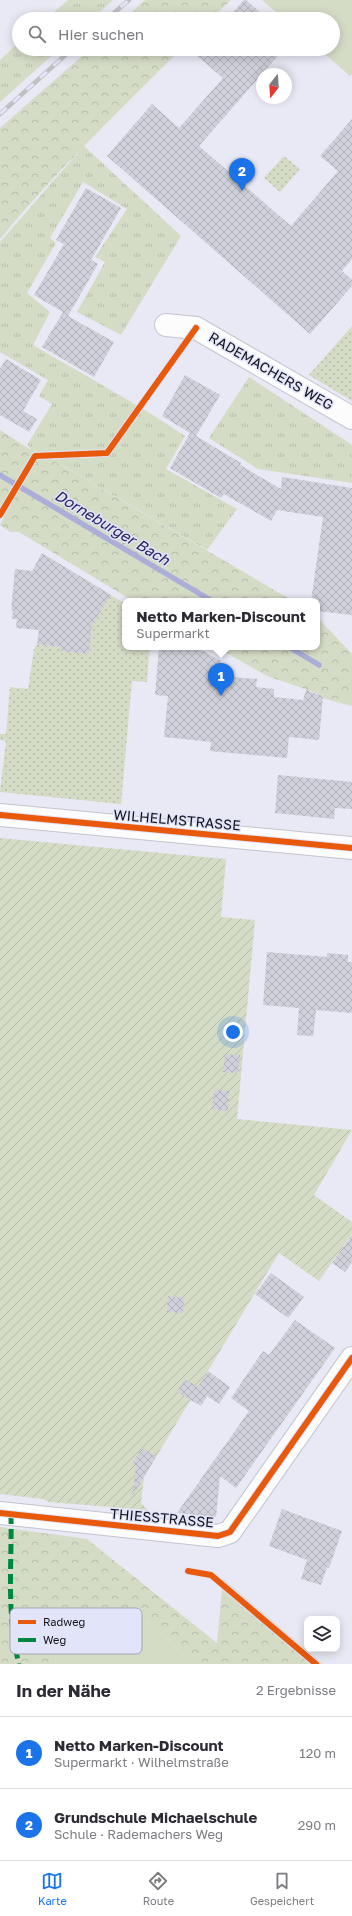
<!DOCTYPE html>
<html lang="de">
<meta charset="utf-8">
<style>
:root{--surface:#fff;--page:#f7f7f7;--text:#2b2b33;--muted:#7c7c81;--line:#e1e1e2;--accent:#1a73e8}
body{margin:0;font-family:"Golos Text",sans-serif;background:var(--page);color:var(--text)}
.controls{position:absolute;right:12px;bottom:12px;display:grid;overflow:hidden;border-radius:8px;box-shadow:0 2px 10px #0003}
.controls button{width:36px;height:36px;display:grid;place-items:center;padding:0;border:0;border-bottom:1px solid var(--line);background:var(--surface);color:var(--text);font:20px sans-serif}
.compass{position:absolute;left:256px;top:68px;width:36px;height:36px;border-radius:50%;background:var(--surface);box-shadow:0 2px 10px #0003;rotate:197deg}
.you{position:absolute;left:233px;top:1032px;width:14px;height:14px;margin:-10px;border:3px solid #fff;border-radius:50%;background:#1a73e8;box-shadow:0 0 0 6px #1a73e833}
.badge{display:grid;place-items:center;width:26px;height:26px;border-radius:50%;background:var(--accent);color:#fff;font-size:13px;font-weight:700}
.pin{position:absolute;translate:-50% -33px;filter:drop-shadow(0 1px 2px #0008)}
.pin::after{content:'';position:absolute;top:21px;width:14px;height:12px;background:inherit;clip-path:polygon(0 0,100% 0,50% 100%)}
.popup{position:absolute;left:122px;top:598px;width:198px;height:52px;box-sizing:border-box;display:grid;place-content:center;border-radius:8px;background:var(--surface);filter:drop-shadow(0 1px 3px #0005);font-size:13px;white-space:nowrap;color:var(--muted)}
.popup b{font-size:15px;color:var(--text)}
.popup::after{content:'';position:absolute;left:50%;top:100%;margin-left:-8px;border:8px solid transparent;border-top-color:var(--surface)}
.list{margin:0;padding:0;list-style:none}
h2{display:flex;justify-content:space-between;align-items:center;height:52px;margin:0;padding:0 16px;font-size:17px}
h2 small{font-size:13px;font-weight:400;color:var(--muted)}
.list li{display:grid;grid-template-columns:26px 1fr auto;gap:12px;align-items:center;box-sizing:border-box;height:72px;padding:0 16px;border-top:1px solid var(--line)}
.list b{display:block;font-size:15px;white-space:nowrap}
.list p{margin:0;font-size:13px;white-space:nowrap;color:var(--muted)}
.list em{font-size:13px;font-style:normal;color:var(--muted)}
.icon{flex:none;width:22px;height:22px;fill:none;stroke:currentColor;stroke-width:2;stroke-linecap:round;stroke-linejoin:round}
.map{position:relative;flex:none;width:352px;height:1664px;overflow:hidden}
.search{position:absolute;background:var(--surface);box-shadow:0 2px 10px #0003;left:12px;right:12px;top:12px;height:44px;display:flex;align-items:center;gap:10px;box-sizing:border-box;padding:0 14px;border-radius:22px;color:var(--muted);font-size:15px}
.sheet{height:196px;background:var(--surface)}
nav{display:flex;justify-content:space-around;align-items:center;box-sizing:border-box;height:56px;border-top:1px solid var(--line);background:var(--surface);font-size:11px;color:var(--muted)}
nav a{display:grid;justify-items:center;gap:2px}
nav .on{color:var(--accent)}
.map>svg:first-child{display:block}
.grass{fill:url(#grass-tufts)}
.forest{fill:url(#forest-crowns)}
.park{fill:url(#park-dots)}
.garden{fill:url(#garden-furrows)}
.pitch{fill:#d5dcc6}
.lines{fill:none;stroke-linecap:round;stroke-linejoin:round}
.stream{stroke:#acaed9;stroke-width:5.5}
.building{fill:url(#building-cross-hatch)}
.minor-casing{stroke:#c3c4cd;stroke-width:24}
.minor{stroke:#fcfcfd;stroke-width:22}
.rail-casing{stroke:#c0c0c3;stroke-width:4.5}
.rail{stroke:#e2e4fa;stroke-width:3;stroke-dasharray:9;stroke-linecap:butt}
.quiet{stroke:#00873e;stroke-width:5;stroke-dasharray:10 5;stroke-linecap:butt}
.cycleway-casing{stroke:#e2e4fa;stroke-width:8}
.cycleway{stroke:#e8590c;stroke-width:6}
.labels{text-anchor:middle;stroke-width:3;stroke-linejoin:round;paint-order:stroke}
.street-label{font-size:14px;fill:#13141b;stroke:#e2e4fa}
.water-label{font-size:15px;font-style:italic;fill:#271f62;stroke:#e2e4fa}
.key{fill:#e2e4fa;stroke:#a4a6b7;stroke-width:1}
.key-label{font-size:11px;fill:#13141b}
</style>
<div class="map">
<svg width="352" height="1664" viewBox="0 0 352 1664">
<defs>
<pattern id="grass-tufts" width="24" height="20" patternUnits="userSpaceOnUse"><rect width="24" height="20" fill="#d5dcc6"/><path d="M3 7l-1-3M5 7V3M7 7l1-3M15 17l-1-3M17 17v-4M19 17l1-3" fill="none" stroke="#b6bcaa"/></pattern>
<pattern id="forest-crowns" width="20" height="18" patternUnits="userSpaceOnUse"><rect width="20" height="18" fill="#d5dcc6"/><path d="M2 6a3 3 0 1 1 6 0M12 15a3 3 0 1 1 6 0" fill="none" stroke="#b6bcaa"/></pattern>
<pattern id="park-dots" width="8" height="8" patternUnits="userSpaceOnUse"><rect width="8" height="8" fill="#d5dcc6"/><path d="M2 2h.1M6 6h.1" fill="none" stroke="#b6bcaa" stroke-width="1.8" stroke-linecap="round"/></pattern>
<pattern id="garden-furrows" width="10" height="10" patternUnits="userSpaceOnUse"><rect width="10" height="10" fill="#d5dcc6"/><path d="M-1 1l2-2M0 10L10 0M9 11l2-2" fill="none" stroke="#b6bcaa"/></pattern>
<pattern id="building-cross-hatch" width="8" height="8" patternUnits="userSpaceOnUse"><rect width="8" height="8" fill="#cfd0d9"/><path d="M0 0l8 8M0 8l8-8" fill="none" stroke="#b1b2ba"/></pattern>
</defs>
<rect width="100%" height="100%" fill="#e8e9f4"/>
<g class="grass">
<polygon points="68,0 113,0 92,19 46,19"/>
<polygon points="19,42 19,49 59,49 0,102 0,60"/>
<path d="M84,146L181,236L121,335L77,312L105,262L95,257L127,209L83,182L50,238L56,243L27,293L50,312L33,345C84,375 136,403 185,436L166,469L237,509L207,550L27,445L52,404L39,396L48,380L0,352V242Z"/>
<polygon points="249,377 352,445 352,483 258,469 209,438"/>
</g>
<g class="forest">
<polygon points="145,0 231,0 211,19 124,19"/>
<path d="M90,49H181C119,111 56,171 0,239V128Z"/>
<polygon points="0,430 31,450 27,445 293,601 133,601 19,532 10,532 0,525 4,517 0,514"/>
<polygon points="317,617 352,654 352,706 322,698 322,695 267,676 216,647 317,647"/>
<polygon points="0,1527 87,1539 217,1643 223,1579 323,1664 194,1664 146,1620 54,1630 56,1664 0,1664"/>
</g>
<g class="park">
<polygon points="284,156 300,169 280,192 264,178"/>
<polygon points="352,326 352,401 309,375"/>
<polygon points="111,595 125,604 125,647 150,647 147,682 132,681 121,804 0,792 6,741 0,740 0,734 6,734 10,687 28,689 34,649 37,644 61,647 61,651 89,654 92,625"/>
</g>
<polygon class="garden" points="0,838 226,859 221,917 255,920 237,1119 352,1130 314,1195 352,1222 352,1234 319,1281 279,1253 144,1477 141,1503 148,1510 49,1502 43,1499 0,1494"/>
<g class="pitch">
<polygon points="262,0 352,0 352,74 350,76 319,49 333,49 333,19 284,19"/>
<polygon points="146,1620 194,1664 56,1664 54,1630"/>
</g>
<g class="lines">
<g class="stream">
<polyline points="0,475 212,601"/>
<polyline points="289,647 319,665"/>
</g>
</g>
<g class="building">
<polygon points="244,0 246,0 268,19 227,19"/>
<polygon points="189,49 284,49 199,146 291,226 338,171 320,156 352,119 352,259 342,271 352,280 352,286 310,334 107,156 152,104 179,128 223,78"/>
<polygon points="86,188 121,208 91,260 98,264 68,316 114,342 94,377 42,347 63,312 34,295 64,244 56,240"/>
<polygon points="6,359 41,380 23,411 37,419 29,432 0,415 0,369"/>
<polygon points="185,375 220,395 196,436 241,463 240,465 281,489 282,477 352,488 352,615 317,611 317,601 311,601 323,517 277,510 271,521 224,494 221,498 170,468 190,433 162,416"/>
<polygon points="42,553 111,595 92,625 89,654 60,651 61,647 37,644 39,630 16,628 17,619 12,619 13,610 11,611 15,569 32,571"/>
<polygon points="159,647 196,647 221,661 220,676 257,679 256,687 274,689 274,697 303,700 306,690 323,696 319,740 289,737 287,758 210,751 211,742 164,737 168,696 155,695"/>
<polygon points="278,775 352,782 352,809 335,808 334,819 275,813"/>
<polygon points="267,952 327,957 327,953 348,955 348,962 352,962 352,1013 316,1010 313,1036 297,1035 299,1008 263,1005"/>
<polygon points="225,1054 240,1055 238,1073 223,1072"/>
<polygon points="214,1090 229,1091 228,1111 212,1109"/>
<polygon points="352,1235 352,1262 345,1272 332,1263"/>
<polygon points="271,1273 304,1297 288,1318 255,1294"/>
<polygon points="168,1296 184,1298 183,1313 167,1312"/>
<polygon points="295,1320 335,1348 236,1488 220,1476 216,1517 177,1513 249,1411 231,1398 263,1351 269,1355"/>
<polygon points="208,1371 230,1387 219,1404 207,1396 201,1406 177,1392 185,1379 198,1387"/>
<polygon points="142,1448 156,1457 132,1497 136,1466 132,1464"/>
<polygon points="282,1509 342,1531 329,1568 327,1567 321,1585 301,1579 307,1560 269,1546"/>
</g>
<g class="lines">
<g class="minor-casing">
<g id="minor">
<polyline points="166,325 196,328 352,418"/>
<polyline points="0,815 352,848"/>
<polyline points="0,1513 218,1536 230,1532 352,1358"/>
</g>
</g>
<use href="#minor" class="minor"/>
<g class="rail-casing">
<g id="rail">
<polyline points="107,19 129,0"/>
<polyline points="0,114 72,49"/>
</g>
</g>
<use href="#rail" class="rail"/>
<path class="quiet" d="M11,1514C12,1564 6,1615 19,1664"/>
<g class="cycleway-casing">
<g id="cycleway">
<polyline points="0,515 35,456 107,453 196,328"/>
<polyline points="0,815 352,848"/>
<polyline points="0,1513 218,1536 230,1532 352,1358"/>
<polyline points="188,1571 211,1575 316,1664"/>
</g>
</g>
<use href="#cycleway" class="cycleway"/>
</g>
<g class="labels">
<g class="street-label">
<text transform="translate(271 371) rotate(30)" y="5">RADEMACHERS WEG</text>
<text transform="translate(177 820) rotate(5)" y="5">WILHELMSTRASSE</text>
<text transform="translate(162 1518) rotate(5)" y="5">THIESSTRASSE</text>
</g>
<g class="water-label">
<text transform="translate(112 528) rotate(31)" y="5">Dorneburger Bach</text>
</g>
</g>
<rect x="10" y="1608" width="132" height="46" rx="6" class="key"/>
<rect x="18" y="1620" width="18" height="4" fill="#e8590c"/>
<rect x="18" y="1638" width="18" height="4" fill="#00873e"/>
<g class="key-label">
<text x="43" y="1626">Radweg</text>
<text x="43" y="1644">Weg</text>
</g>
</svg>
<div class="controls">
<button><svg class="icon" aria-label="layers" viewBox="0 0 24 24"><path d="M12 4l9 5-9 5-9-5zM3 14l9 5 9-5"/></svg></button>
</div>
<svg class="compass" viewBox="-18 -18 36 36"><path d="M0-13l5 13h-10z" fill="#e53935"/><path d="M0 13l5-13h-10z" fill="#7c7c81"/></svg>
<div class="you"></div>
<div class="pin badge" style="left:221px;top:696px">1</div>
<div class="popup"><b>Netto Marken-Discount</b>Supermarkt</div>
<div class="pin badge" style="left:242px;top:191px">2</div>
<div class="search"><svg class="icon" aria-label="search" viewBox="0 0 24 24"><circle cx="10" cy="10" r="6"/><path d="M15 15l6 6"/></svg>Hier suchen</div>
</div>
<section class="sheet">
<h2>In der Nähe<small>2 Ergebnisse</small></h2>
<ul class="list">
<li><span class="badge">1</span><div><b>Netto Marken-Discount</b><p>Supermarkt · Wilhelmstraße</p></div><em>120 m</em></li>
<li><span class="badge">2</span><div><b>Grundschule Michaelschule</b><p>Schule · Rademachers Weg</p></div><em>290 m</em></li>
</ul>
</section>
<nav>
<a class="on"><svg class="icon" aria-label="map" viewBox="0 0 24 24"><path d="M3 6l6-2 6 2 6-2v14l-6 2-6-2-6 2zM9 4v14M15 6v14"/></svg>Karte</a>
<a><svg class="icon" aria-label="directions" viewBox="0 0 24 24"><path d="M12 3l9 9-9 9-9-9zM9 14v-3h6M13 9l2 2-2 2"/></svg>Route</a>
<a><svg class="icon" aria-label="saved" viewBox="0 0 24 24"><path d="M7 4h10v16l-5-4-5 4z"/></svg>Gespeichert</a>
</nav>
